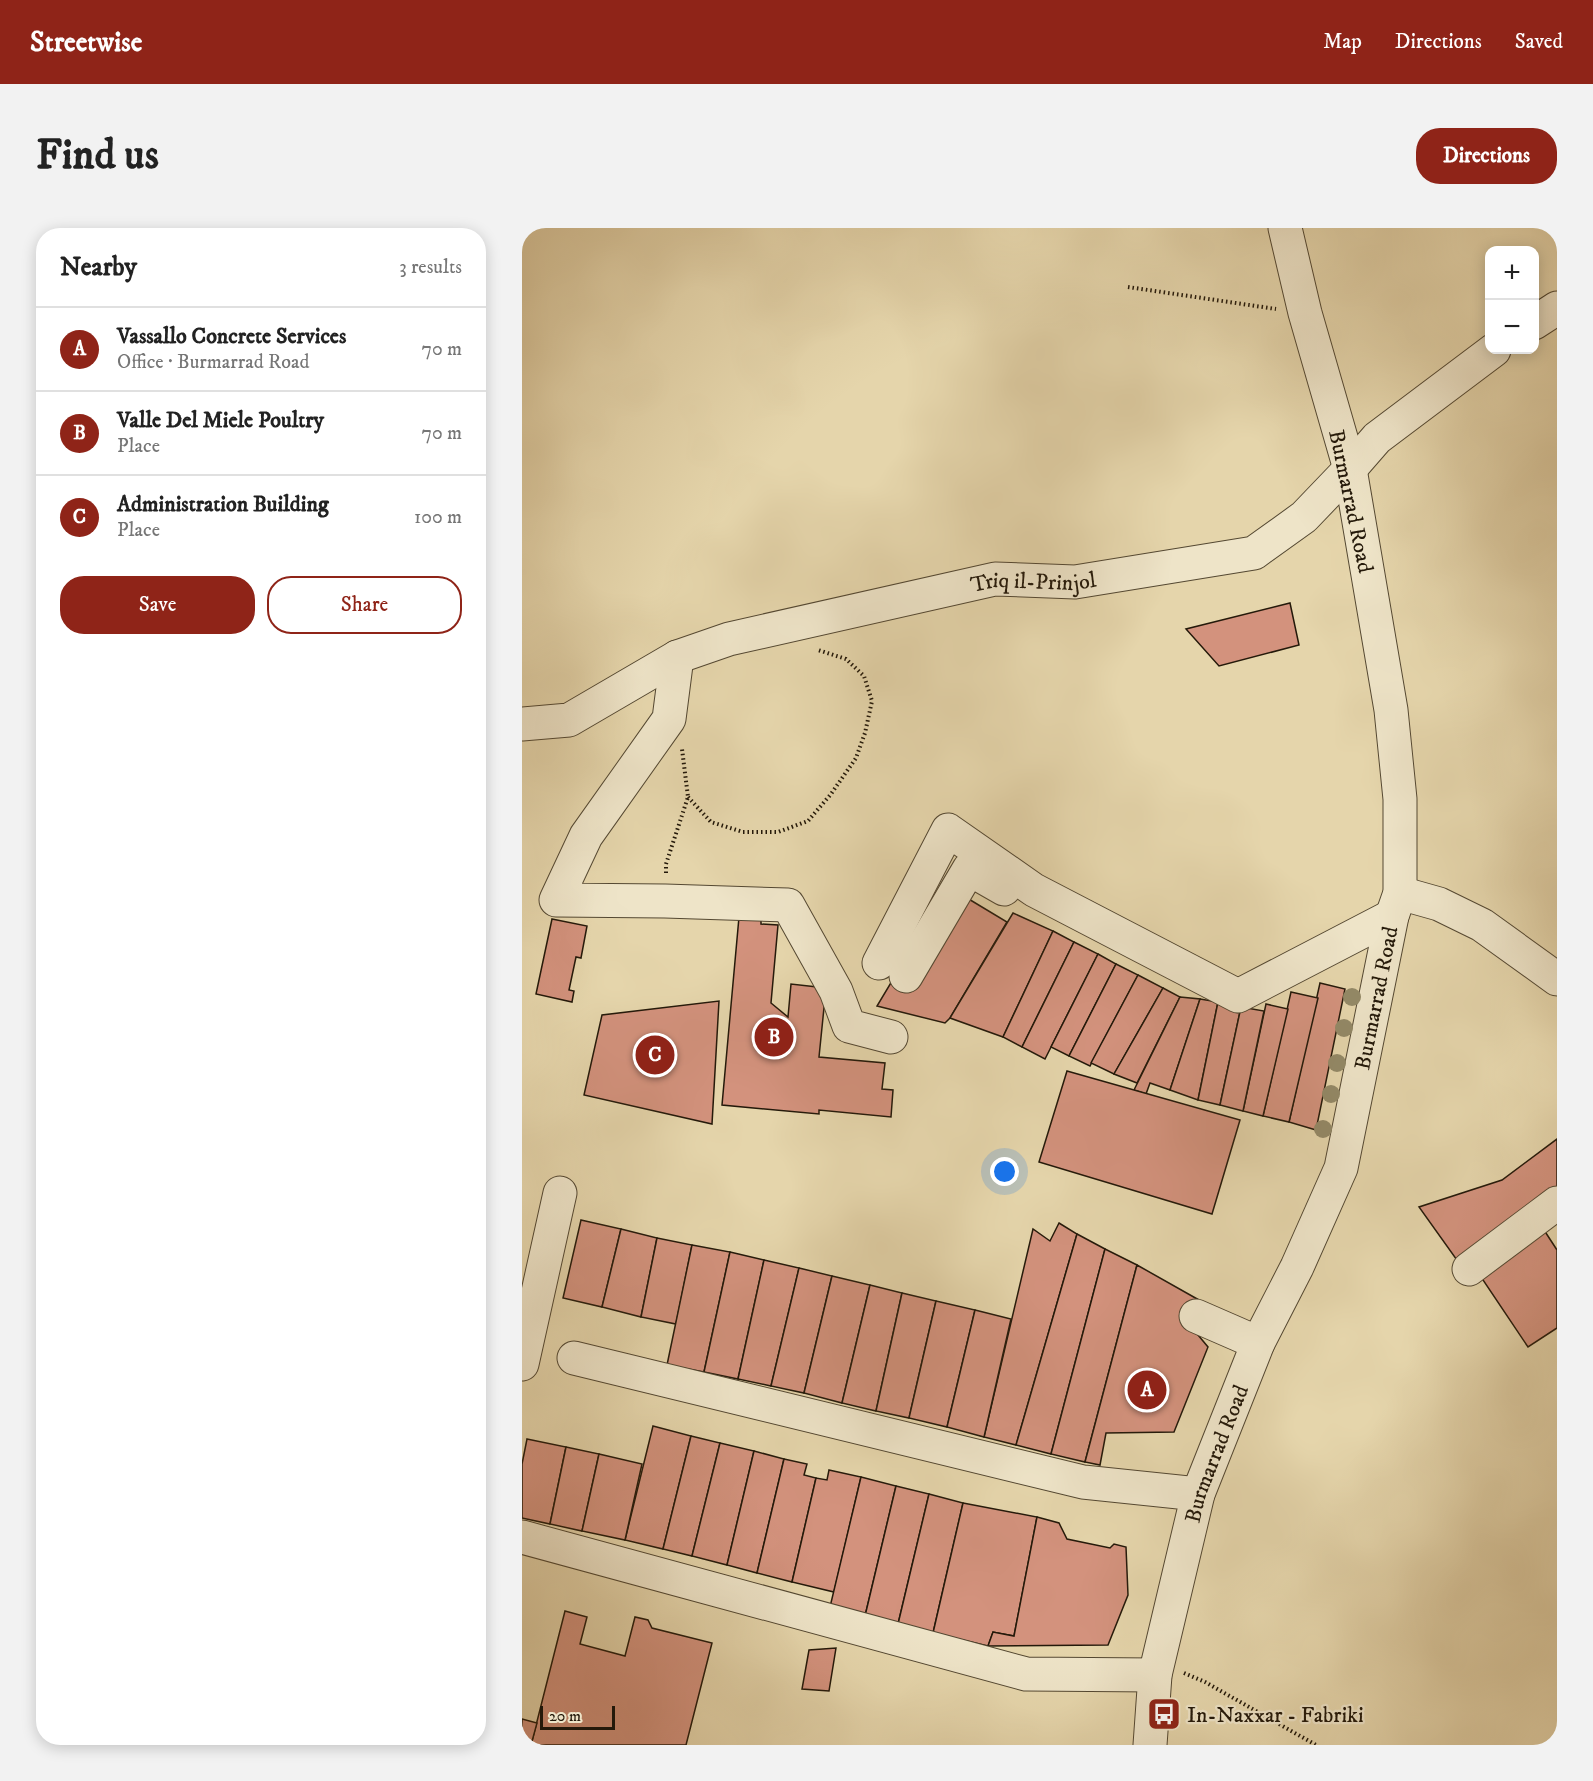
<!DOCTYPE html>
<meta charset="utf-8">
<style>
:root{--surface:#fff;--page:#f2f2f2;--text:#222;--muted:#767676;--line:#e0e0e0;--accent:#8f2418}
body{margin:0;font-family:"IM FELL DW Pica",serif;background:var(--page);color:var(--text)}
.controls{position:absolute;right:18px;top:18px;display:grid;overflow:hidden;border-radius:12px;box-shadow:0 3px 15px #0003}
.controls button{width:54px;height:54px;display:grid;place-items:center;padding:0;border:0;border-bottom:2px solid var(--line);background:var(--surface);color:var(--text);font:30px sans-serif}
.scale{position:absolute;left:18px;bottom:15px;width:75px;box-sizing:border-box;padding-left:6px;border:3px solid #24190a;border-top:0;font-size:16px;line-height:21px;white-space:nowrap;color:#24190a;-webkit-text-stroke:4px #eee4c8;paint-order:stroke}
.you{position:absolute;left:483px;top:944px;width:21px;height:21px;margin:-15px;border:4px solid #fff;border-radius:50%;background:#1a73e8;box-shadow:0 0 0 9px #1a73e833}
.badge{display:grid;place-items:center;width:39px;height:39px;border-radius:50%;background:var(--accent);color:#fff;font-size:20px;font-weight:700}
.pin{position:absolute;translate:-50% -50%;border:3px solid #fff;box-shadow:0 2px 6px #0006}
.list{margin:0;padding:0;list-style:none}
h2{display:flex;justify-content:space-between;align-items:center;height:78px;margin:0;padding:0 24px;font-size:26px}
h2 small{font-size:20px;font-weight:400;color:var(--muted)}
.list li{display:grid;grid-template-columns:39px 1fr auto;gap:18px;align-items:center;box-sizing:border-box;height:84px;padding:0 24px;border-top:2px solid var(--line)}
.list b{display:block;font-size:22px;white-space:nowrap}
.list p{margin:0;font-size:20px;white-space:nowrap;color:var(--muted)}
.list em{font-size:20px;font-style:normal;color:var(--muted)}
.actions{display:flex;gap:12px;padding:18px 24px}
.actions a{flex:1;padding:14px 0;border:2px solid var(--accent);border-radius:24px;text-align:center;font-size:21px;color:var(--accent)}
.actions .main{background:var(--accent);color:#fff}
.map{position:relative;flex:none;width:1035px;height:1517px;overflow:hidden;border-radius:24px}
header{display:flex;align-items:center;gap:36px;box-sizing:border-box;height:84px;padding:0 30px;background:var(--accent);color:#fff}
header strong{font-size:28px}
nav{display:flex;gap:33px;margin-inline-start:auto;font-size:21px}
.intro{display:flex;align-items:center;justify-content:space-between;box-sizing:border-box;height:144px;padding:0 36px}
h1{margin:0;font-size:42px}
.button{padding:15px 27px;border-radius:24px;background:var(--accent);color:#fff;font-size:21px;font-weight:700}
main{display:flex;gap:36px;padding:0 36px}
aside{flex:1;background:var(--surface);border-radius:24px;box-shadow:0 3px 15px #0003}
.map>svg:first-child{display:block}
.building{fill:#d3927d;stroke:#24190a;stroke-width:1.5}
.lines{fill:none;stroke-linecap:round;stroke-linejoin:round}
.minor-casing{stroke:#544832;stroke-width:35}
.path{stroke:#24190a;stroke-width:4;stroke-dasharray:1.5 3;stroke-linecap:butt}
.minor{stroke:#eee4c8;stroke-width:33}
.tree{fill:#938967}
.labels{text-anchor:middle;stroke-width:4.5;stroke-linejoin:round;paint-order:stroke}
.street-label{font-size:22px;fill:#24190a;stroke:#eee4c8}
.poi-label{font-size:22px;fill:#24190a;stroke:#eee4c8;text-anchor:start}
</style>
<header>
<strong>Streetwise</strong>
<nav><a>Map</a><a>Directions</a><a>Saved</a></nav>
</header>
<div class="intro"><h1>Find us</h1><a class="button">Directions</a></div>
<main>
<aside>
<h2>Nearby<small>3 results</small></h2>
<ul class="list">
<li><span class="badge">A</span><div><b>Vassallo Concrete Services</b><p>Office · Burmarrad Road</p></div><em>70 m</em></li>
<li><span class="badge">B</span><div><b>Valle Del Miele Poultry</b><p>Place</p></div><em>70 m</em></li>
<li><span class="badge">C</span><div><b>Administration Building</b><p>Place</p></div><em>100 m</em></li>
</ul>
<div class="actions"><a class="main">Save</a><a>Share</a></div>
</aside>
<div class="map">
<svg width="1035" height="1517" viewBox="0 0 1035 1517">
<rect width="100%" height="100%" fill="#e5d5ab"/>
<filter id="stains"><feTurbulence type="fractalNoise" baseFrequency=".00333" numOctaves="4"/><feColorMatrix values="0 0 0 0 .2 0 0 0 0 .09 0 0 0 0 .02 0 0 0 .5 -.17"/></filter>
<radialGradient id="worn" r=".72"><stop offset=".6" stop-color="#630" stop-opacity="0"/><stop offset="1" stop-color="#630" stop-opacity=".3"/></radialGradient>
<g class="building">
<polygon points="768,375 777,417 697,438 664,401"/>
<polygon points="445,670 485,694 428,790 423,795 355,778 373,748"/>
<polygon points="491,685 531,703 481,809 428,790"/>
<polygon points="217,689 239,691 239,696 256,697 249,775 266,789 269,756 304,760 297,829 363,835 360,861 371,862 369,889 297,882 297,886 200,877"/>
<polygon points="30,691 65,698 59,730 54,729 47,762 52,763 50,774 14,766"/>
<polygon points="531,703 552,714 500,819 481,809"/>
<polygon points="552,714 576,726 523,831 500,819"/>
<polygon points="576,726 594,736 547,828 529,819"/>
<polygon points="594,736 616,747 568,838 547,828"/>
<polygon points="616,747 641,760 592,846 569,835"/>
<polygon points="798,755 823,761 794,902 767,894"/>
<polygon points="641,760 658,769 615,855 592,846"/>
<polygon points="769,764 796,770 767,894 741,888"/>
<polygon points="658,769 678,771 648,862 628,855 624,866 612,862"/>
<polygon points="678,771 696,774 676,872 648,862"/>
<polygon points="197,773 190,896 62,867 80,787"/>
<polygon points="696,774 719,779 698,877 676,872"/>
<polygon points="744,776 766,781 741,888 721,883"/>
<polygon points="719,779 742,783 721,883 698,877"/>
<polygon points="545,843 718,892 690,986 517,934"/>
<polygon points="1035,911 1035,965 937,1035 897,979 980,952"/>
<polygon points="59,992 99,1001 80,1079 41,1070"/>
<polygon points="537,995 555,1006 494,1217 462,1209 511,1001 528,1013"/>
<polygon points="99,1001 135,1010 119,1089 80,1079"/>
<polygon points="1022,1002 1035,1022 1035,1100 1006,1119 957,1046"/>
<polygon points="555,1006 583,1021 529,1226 494,1217"/>
<polygon points="135,1010 170,1017 154,1096 119,1089"/>
<polygon points="170,1017 208,1024 182,1144 145,1137"/>
<polygon points="583,1021 615,1037 563,1234 529,1226"/>
<polygon points="208,1024 242,1032 216,1151 182,1144"/>
<polygon points="242,1032 277,1040 249,1158 216,1151"/>
<polygon points="615,1037 677,1072 671,1101 686,1119 652,1204 584,1205 578,1237 563,1234"/>
<polygon points="277,1040 310,1048 282,1165 249,1158"/>
<polygon points="310,1048 348,1057 320,1175 282,1165"/>
<polygon points="348,1057 380,1065 354,1183 320,1175"/>
<polygon points="380,1065 414,1073 387,1190 354,1183"/>
<polygon points="414,1073 453,1082 425,1199 387,1190"/>
<polygon points="453,1082 489,1091 462,1209 425,1199"/>
<polygon points="131,1198 169,1208 141,1321 103,1312"/>
<polygon points="169,1208 198,1215 170,1328 141,1321"/>
<polygon points="5,1211 44,1219 28,1296 0,1290 0,1236"/>
<polygon points="198,1215 232,1223 205,1337 170,1328"/>
<polygon points="44,1219 77,1226 60,1303 28,1296"/>
<polygon points="232,1223 262,1231 235,1345 205,1337"/>
<polygon points="77,1226 120,1236 103,1312 60,1303"/>
<polygon points="262,1231 285,1236 282,1247 294,1250 270,1354 235,1345"/>
<polygon points="307,1242 339,1249 312,1364 270,1354 294,1250 305,1252"/>
<polygon points="339,1249 374,1258 343,1388 308,1379"/>
<polygon points="374,1258 407,1266 376,1396 343,1388"/>
<polygon points="407,1266 441,1275 411,1405 376,1396"/>
<polygon points="441,1275 515,1289 492,1408 471,1404 466,1418 411,1405"/>
<polygon points="515,1289 537,1295 545,1311 588,1320 592,1316 604,1319 606,1367 586,1417 466,1418 471,1404 492,1408"/>
<polygon points="43,1383 65,1389 58,1416 103,1428 113,1389 126,1392 130,1400 190,1415 164,1517 9,1517"/>
<polygon points="314,1420 307,1463 280,1461 287,1422"/>
<polygon points="0,1491 15,1495 9,1517 0,1517"/>
</g>
<g class="lines">
<g class="minor-casing">
<g id="minor">
<polyline points="1012,95 1035,80"/>
<polyline points="155,429 147,491 64,608 34,672 143,673 266,677 314,763 327,798 369,809"/>
<path id="s1" d="M0,496L47,492L155,429L207,411L473,351L553,354L732,325L782,289L828,241L855,210L972,122"/>
<polyline points="878,665 917,676 960,697 1035,751"/>
<polyline points="357,735 426,602 512,662 716,768 870,688"/>
<polyline points="384,748 447,641 482,661"/>
<polyline points="947,1041 1035,975"/>
<polyline points="674,1088 736,1115"/>
<polyline points="52,1130 561,1254 676,1266"/>
<polyline points="0,1136 38,965"/>
<polyline points="0,1309 504,1446 633,1447"/>
<path id="s2" d="M628,1517L633,1447L676,1266L736,1115L775,1039L819,940L870,688L878,665V571L869,482L828,241L783,85L763,0"/>
</g>
</g>
<g class="path">
<polyline points="606,59 754,81"/>
<polyline points="166,569 189,594 221,604 256,604 286,593 309,566 334,530 343,505 350,473 342,448 324,431 296,422"/>
<polyline points="144,645 144,636 166,569 160,521"/>
<polyline points="662,1445 683,1454 794,1517"/>
</g>
<use href="#minor" class="minor"/>
</g>
<g class="tree">
<circle cx="830" cy="769" r="9"/>
<circle cx="822" cy="800" r="9"/>
<circle cx="815" cy="835" r="9"/>
<circle cx="809" cy="866" r="9"/>
<circle cx="801" cy="901" r="9"/>
</g>
<defs>
<g id="bus-square" transform="scale(1.725)"><rect x="-9" y="-9" width="18" height="18" rx="4" fill="#8f2418" stroke="#eee4c8"/><path d="M-5-6H5V4H4V6H2V4H-2V6H-4V4H-5ZM-3.5-4V0h7V-4ZM-3.5 1.2v1.5H-2V1.2ZM2 1.2v1.5H3.5V1.2Z" fill="#fff"/></g>
</defs>
<g fill-rule="evenodd">
<use href="#bus-square" x="642" y="1486"/>
</g>
<g class="labels">
<g class="street-label">
<text transform="translate(830 273) rotate(78)" y="8">Burmarrad Road</text>
<text dy="8" stroke="none"><textPath href="#s1" startOffset="538">Triq il-Prinjol</textPath></text>
<text dy="8" stroke="none"><textPath href="#s2" startOffset="786">Burmarrad Road</textPath></text>
<text dy="8" stroke="none"><textPath href="#s2" startOffset="300">Burmarrad Road</textPath></text>
</g>
<g class="poi-label">
<text x="665" y="1494">In-Naxxar - Fabriki</text>
</g>
</g>
<rect width="100%" height="100%" filter="url(#stains)"/>
<rect width="100%" height="100%" fill="url(#worn)"/>
</svg>
<div class="controls">
<button>+</button>
<button>−</button>
</div>
<div class="scale">20 m</div>
<div class="you"></div>
<div class="pin badge" style="left:625px;top:1162px">A</div>
<div class="pin badge" style="left:252px;top:809px">B</div>
<div class="pin badge" style="left:133px;top:827px">C</div>
</div>
</main>
